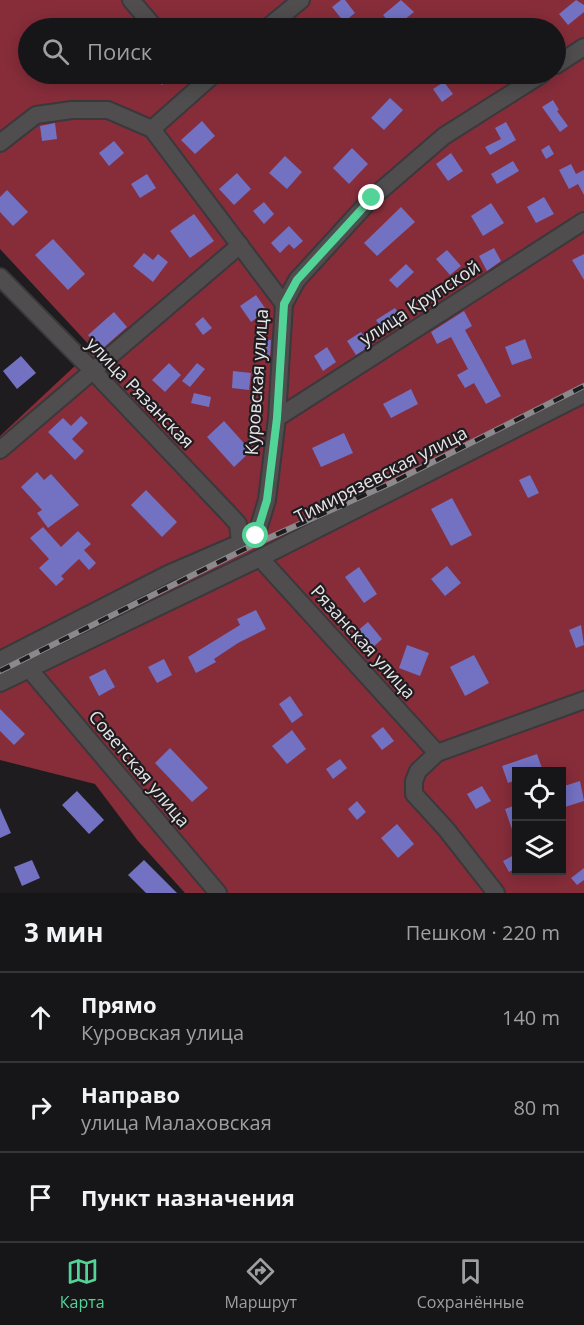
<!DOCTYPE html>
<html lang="ru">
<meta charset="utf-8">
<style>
:root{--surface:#161517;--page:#1f1e20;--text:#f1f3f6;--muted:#9e9fa1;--line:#353436;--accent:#52d397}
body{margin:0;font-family:"Open Sans",sans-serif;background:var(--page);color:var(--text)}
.controls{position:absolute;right:18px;bottom:18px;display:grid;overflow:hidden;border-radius:0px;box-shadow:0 3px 15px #0003}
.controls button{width:54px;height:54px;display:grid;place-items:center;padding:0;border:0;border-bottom:2px solid var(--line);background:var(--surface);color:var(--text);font:30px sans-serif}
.stop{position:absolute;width:18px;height:18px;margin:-14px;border:4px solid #52d397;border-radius:50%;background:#fff}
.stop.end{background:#52d397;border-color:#fff;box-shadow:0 2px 6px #0008}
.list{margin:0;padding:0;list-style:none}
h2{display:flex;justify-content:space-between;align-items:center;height:78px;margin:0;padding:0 24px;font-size:26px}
h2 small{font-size:20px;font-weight:400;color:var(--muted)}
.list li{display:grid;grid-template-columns:39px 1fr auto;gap:18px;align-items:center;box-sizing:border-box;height:90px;padding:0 24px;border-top:2px solid var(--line)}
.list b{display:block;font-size:22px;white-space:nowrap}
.list p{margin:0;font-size:20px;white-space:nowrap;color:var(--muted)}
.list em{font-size:20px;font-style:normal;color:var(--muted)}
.icon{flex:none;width:33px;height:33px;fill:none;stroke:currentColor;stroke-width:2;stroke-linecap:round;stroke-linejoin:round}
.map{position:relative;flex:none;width:584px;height:893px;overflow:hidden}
.search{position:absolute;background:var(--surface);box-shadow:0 3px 15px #0003;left:18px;right:18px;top:18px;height:66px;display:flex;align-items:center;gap:15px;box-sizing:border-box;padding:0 21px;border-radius:33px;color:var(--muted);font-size:22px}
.sheet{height:348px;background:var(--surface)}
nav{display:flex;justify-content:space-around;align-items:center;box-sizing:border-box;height:84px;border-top:2px solid var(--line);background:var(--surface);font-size:16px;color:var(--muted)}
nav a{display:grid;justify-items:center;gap:3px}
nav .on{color:var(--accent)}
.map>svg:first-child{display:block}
.forest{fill:#872d3a;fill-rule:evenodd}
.building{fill:#7371c2}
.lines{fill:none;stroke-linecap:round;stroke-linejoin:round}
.minor-casing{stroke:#3a383b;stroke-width:20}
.minor{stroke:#4f4d4e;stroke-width:16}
.rail-casing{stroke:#8b898b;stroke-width:6}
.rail{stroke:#1e1c1f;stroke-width:4;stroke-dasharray:11;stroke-linecap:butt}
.route{stroke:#52d397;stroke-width:8}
.labels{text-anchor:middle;stroke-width:4.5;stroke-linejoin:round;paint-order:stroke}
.street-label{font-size:18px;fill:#e7e5e7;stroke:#1e1c1f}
</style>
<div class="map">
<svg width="584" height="893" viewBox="0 0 584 893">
<rect width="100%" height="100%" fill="#1e1c1f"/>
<path class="forest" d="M0,0H584V893H185L138,841L95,784L0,760V436L93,349L0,249ZM28,28H556V74H28ZM516,772H562V870H516Z"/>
<g class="building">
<polygon points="341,0 345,0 355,13 344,22 332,7"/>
<polygon points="401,0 414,12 394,28 383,15"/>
<polygon points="576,0 584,5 584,12 568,25 559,14"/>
<polygon points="350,18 359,28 337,28"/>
<polygon points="152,74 174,74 162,85"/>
<polygon points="444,82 453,94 442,102 433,89"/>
<polygon points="390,98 403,110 384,130 371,118"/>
<polygon points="553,100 559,110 557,111 568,126 560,132 542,107"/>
<polygon points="202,121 215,136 195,154 181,140"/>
<polygon points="506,122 516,140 490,155 485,147 501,139 495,128"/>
<polygon points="55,123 57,139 42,141 40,126"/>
<polygon points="114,141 124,153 109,166 99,153"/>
<polygon points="549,145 554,154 546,159 541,150"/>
<polygon points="352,148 368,164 349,184 333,168"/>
<polygon points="451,153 463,171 448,181 436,164"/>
<polygon points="285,156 302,172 287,189 269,173"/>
<polygon points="513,161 519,171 497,184 491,174"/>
<polygon points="571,164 576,174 584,170 584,195 578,184 569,189 559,170"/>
<polygon points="237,173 251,189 234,205 219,189"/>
<polygon points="147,174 156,188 140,198 131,184"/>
<polygon points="7,190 28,212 13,226 0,212 0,197"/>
<polygon points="544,197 554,214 536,223 527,207"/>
<polygon points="264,202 274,214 264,224 253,211"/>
<polygon points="491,203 504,223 483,236 471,216"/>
<polygon points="401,207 415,222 377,256 364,243"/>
<polygon points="194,214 214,241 190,258 170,231"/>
<polygon points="289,226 303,241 294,249 289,244 280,253 271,243"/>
<polygon points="53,239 85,274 68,290 35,255"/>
<polygon points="494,248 501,261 487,271 479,256"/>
<polygon points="447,250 461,266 450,275 436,259"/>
<polygon points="144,253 153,260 158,254 168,262 153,282 133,266"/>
<polygon points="584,254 584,280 572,260"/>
<polygon points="406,264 414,272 397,288 389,280"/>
<polygon points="256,295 267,311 251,322 240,306"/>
<polygon points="395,308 403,320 384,332 376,320"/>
<polygon points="464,311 472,326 465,330 501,396 486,404 474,383 465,388 457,375 468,369 451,337 437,344 431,332"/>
<polygon points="114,312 127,327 101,350 88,335"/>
<polygon points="203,317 212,328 203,335 195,324"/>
<polygon points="361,332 370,346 356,355 347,341"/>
<polygon points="256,339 271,340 270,357 255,356"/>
<polygon points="525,339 532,358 512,365 505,347"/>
<polygon points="327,347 336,362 323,371 314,356"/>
<polygon points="21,356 36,373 17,389 3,371"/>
<polygon points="169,363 181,375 165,392 152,380"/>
<polygon points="197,363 205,369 190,387 182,381"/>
<polygon points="233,371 251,373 249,390 232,388"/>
<polygon points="411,389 418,404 391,418 383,404"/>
<polygon points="194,393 211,397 209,407 191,403"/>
<polygon points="81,416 88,423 72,439 84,451 75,460 48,432 63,418 71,426"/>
<polygon points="224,421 251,451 234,467 207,437"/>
<polygon points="344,433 353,453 321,467 312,448"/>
<polygon points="37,472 44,480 51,474 79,505 48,528 37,513 42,510 21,487"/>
<polygon points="530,475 539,493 528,498 519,480"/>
<polygon points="146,490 177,522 162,537 131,505"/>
<polygon points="452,498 472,535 451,546 431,509"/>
<polygon points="43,527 61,547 78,531 91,544 84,550 96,563 89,570 79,559 61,576 64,579 56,586 39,568 49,559 30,538"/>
<polygon points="447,566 461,583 445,596 431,579"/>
<polygon points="359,567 377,594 364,603 345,577"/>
<polygon points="256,610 266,629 238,643 214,659 216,662 196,673 188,657 240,625 237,619"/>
<polygon points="368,622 382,639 370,650 355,633"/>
<polygon points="581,625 584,645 576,648 569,630"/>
<polygon points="407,645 429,653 420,676 399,668"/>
<polygon points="474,655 489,683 465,696 450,667"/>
<polygon points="164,659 172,675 157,683 148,667"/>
<polygon points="105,669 115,687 99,696 89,677"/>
<polygon points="290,696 303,715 292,723 279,704"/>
<polygon points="0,709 25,734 14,745 0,731"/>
<polygon points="383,727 394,741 382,750 371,736"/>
<polygon points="292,730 306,749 287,764 272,746"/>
<polygon points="170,748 208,788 192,802 155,763"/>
<polygon points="537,754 543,771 516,771 516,780 508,783 502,766"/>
<polygon points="340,759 347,768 333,779 326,769"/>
<polygon points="580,781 584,801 565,807 561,787"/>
<polygon points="482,786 491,801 476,809 467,794"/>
<polygon points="77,791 104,820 89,834 62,805"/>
<polygon points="357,801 366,812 357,820 348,809"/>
<polygon points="516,805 516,838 515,838 505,809"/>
<polygon points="0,808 11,833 0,838"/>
<polygon points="397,824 414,844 398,858 381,838"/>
<polygon points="516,854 516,868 509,872 503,861"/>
<polygon points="32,860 40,878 22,886 14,867"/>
<polygon points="144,860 177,893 146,893 128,875"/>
<polygon points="584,868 584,880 577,885 571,878"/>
</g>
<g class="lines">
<g class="minor-casing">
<g id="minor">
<polyline points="131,0 155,28"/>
<polyline points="267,28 301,0"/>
<polyline points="556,65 584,47"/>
<polyline points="152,129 214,74"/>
<polyline points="0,143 36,115 72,110 108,110 152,129 284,304 277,418 267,500 256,536 168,574 0,660"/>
<polyline points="0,277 92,370 228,513 238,524 240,542"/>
<polyline points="284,304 297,280 372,198 444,136 542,74"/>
<polyline points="277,418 584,221"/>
<polyline points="0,450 240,245"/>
<polyline points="260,558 437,753"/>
<polyline points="30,670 218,893"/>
<polyline points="0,683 260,558 584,394"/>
<polyline points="496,893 446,829 414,794 414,781 418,771 437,753 584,700"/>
</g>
</g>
<use href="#minor" class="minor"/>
<g class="rail-casing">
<polyline id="rail" points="0,671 251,546 391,483 584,386"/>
</g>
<use href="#rail" class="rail"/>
</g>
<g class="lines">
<polyline class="route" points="256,536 267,500 277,418 284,304 297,280 372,198"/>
</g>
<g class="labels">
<g class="street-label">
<text transform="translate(420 303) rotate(-33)" y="6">улица Крупской</text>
<text transform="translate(257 382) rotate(-86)" y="6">Куровская улица</text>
<text transform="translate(140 393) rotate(46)" y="6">улица Рязанская</text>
<text transform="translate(381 475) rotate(-27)" y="6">Тимирязевская улица</text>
<text transform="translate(363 642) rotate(48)" y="6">Рязанская улица</text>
<text transform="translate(139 769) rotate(50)" y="6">Советская улица</text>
</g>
</g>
</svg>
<div class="controls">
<button><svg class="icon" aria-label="locate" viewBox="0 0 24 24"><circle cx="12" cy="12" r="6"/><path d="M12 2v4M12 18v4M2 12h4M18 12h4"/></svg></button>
<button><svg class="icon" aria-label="layers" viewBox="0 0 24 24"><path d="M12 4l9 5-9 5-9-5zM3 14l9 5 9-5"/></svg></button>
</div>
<div class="stop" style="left:256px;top:536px"></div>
<div class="stop end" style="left:372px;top:198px"></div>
<div class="search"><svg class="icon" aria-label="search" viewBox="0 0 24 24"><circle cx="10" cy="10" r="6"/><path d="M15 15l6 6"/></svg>Поиск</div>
</div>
<section class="sheet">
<h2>3 мин<small>Пешком · 220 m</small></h2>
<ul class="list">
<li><svg class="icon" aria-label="ahead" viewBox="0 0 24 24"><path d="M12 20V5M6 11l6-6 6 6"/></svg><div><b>Прямо</b><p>Куровская улица</p></div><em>140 m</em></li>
<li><svg class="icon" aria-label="right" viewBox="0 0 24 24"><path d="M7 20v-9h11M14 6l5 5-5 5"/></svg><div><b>Направо</b><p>улица Малаховская</p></div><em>80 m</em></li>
<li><svg class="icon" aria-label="arrive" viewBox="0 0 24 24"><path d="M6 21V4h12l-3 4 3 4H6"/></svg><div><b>Пункт назначения</b></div></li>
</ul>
</section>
<nav>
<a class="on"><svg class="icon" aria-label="map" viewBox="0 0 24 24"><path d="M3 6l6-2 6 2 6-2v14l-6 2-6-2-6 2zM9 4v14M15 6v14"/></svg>Карта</a>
<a><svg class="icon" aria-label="directions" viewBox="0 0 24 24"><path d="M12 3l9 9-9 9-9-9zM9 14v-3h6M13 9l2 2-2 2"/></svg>Маршрут</a>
<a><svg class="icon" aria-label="saved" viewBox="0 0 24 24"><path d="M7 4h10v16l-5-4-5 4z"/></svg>Сохранённые</a>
</nav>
